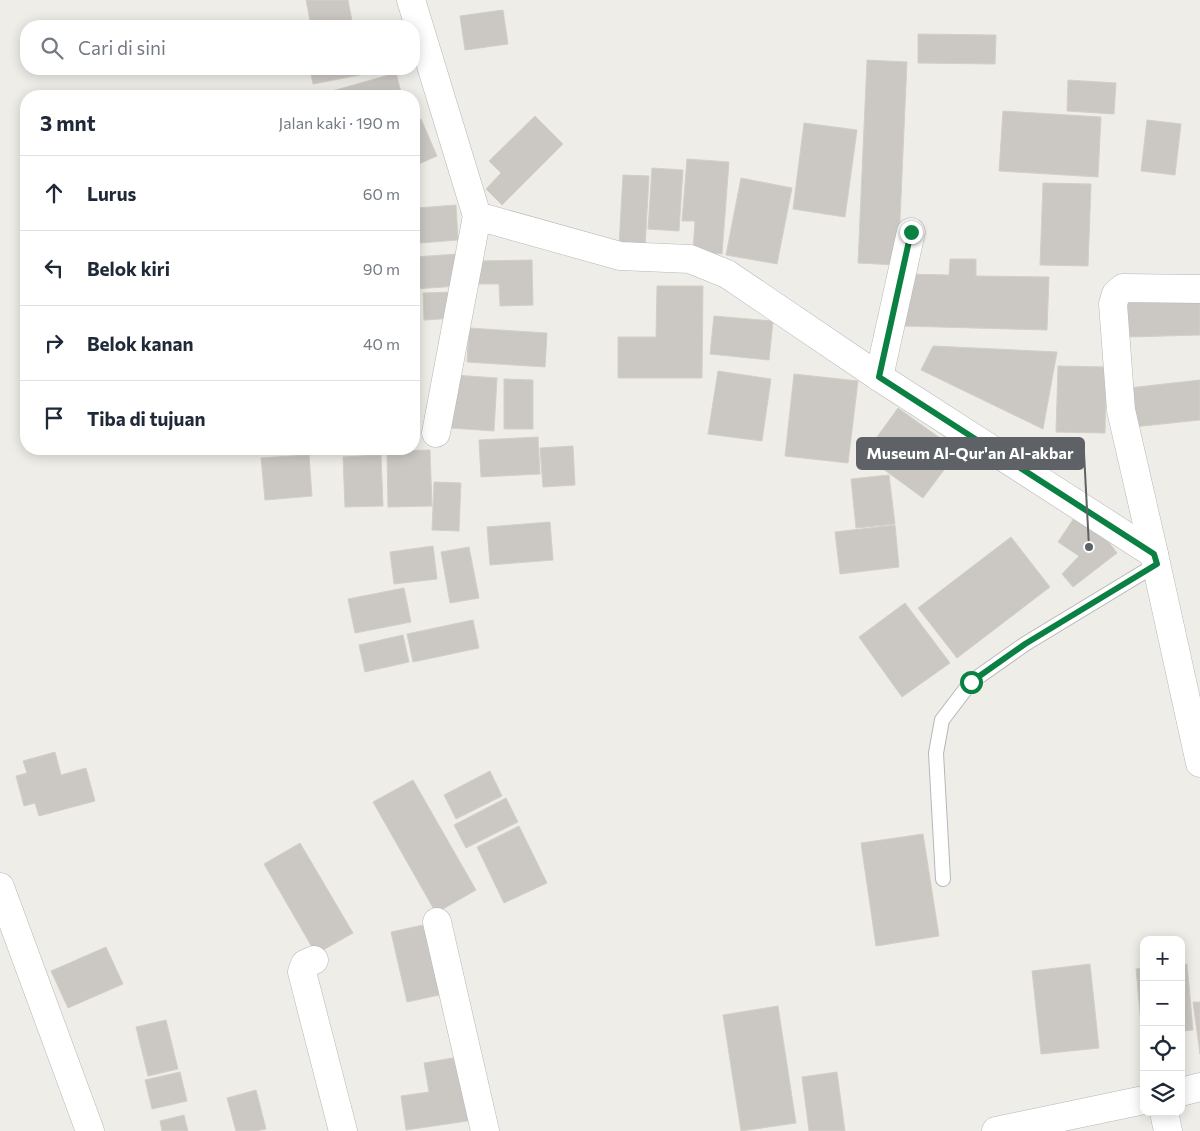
<!DOCTYPE html>
<html lang="id">
<meta charset="utf-8">
<style>
:root{--surface:#fff;--page:#f6f6f7;--text:#1f2937;--muted:#747a83;--line:#e0e1e3}
body{margin:0;font-family:Commissioner,sans-serif;background:var(--page);color:var(--text)}
.controls{position:absolute;right:15px;bottom:15px;display:grid;overflow:hidden;border-radius:10px;box-shadow:0 2px 12px #0003}
.controls button{width:45px;height:45px;display:grid;place-items:center;padding:0;border:0;border-bottom:1px solid var(--line);background:var(--surface);color:var(--text);font:25px sans-serif}
.stop{position:absolute;width:15px;height:15px;margin:-11px;border:4px solid #0b8043;border-radius:50%;background:#fff}
.stop.end{background:#0b8043;border-color:#fff;box-shadow:0 1px 5px #0008}
.list{margin:0;padding:0;list-style:none}
h2{display:flex;justify-content:space-between;align-items:center;height:65px;margin:0;padding:0 20px;font-size:21px}
h2 small{font-size:16px;font-weight:400;color:var(--muted)}
.list li{display:grid;grid-template-columns:32px 1fr auto;gap:15px;align-items:center;box-sizing:border-box;height:75px;padding:0 20px;border-top:1px solid var(--line)}
.list b{display:block;font-size:19px;white-space:nowrap}
.list em{font-size:16px;font-style:normal;color:var(--muted)}
.icon{flex:none;width:28px;height:28px;fill:none;stroke:currentColor;stroke-width:2;stroke-linecap:round;stroke-linejoin:round}
.map{position:relative;flex:none;width:1200px;height:1131px;overflow:hidden}
.search{position:absolute;background:var(--surface);box-shadow:0 2px 12px #0003;left:20px;top:20px;width:400px;height:55px;display:flex;align-items:center;gap:12px;box-sizing:border-box;padding:0 18px;border-radius:20px;color:var(--muted);font-size:19px}
.panel{position:absolute;background:var(--surface);box-shadow:0 2px 12px #0003;left:20px;top:90px;width:400px;height:365px;border-radius:20px}
.map>svg:first-child{display:block}
.building{fill:#cbc8c4;stroke:#d4cfc5}
.lines{fill:none;stroke-linecap:round;stroke-linejoin:round}
.lane-casing{stroke:#b4b7ba;stroke-width:16}
.street-casing{stroke:#b4b7ba;stroke-width:29}
.secondary-casing{stroke:#b3b6ba;stroke-width:29}
.lane{stroke:#fff;stroke-width:14}
.street{stroke:#fff;stroke-width:28}
.secondary{stroke:#fff;stroke-width:28}
.route{stroke:#0b8043;stroke-width:6}
.leader{fill:none;stroke:#5e6266;stroke-width:2}
.callout-dot{fill:#5e6266;stroke:#fff;stroke-width:2}
.callout{fill:#5e6266;stroke:#5e6266;stroke-width:2}
.callout-label{font-size:16px;text-anchor:middle;font-weight:bold;fill:#fff}
</style>
<div class="map">
<svg width="1200" height="1131" viewBox="0 0 1200 1131">
<rect width="100%" height="100%" fill="#efede7"/>
<g class="building">
<polygon points="306,0 348,0 353,26 311,26"/>
<polygon points="503,10 508,44 465,50 460,16"/>
<polygon points="918,34 996,35 995,64 918,63"/>
<polygon points="867,60 907,62 898,265 858,263"/>
<polygon points="310,69 379,69 380,71 313,84"/>
<polygon points="396,73 402,96 326,96 325,93"/>
<polygon points="1068,80 1116,83 1114,114 1067,111"/>
<polygon points="1003,111 1101,117 1098,177 999,171"/>
<polygon points="535,116 563,144 502,205 486,189 501,173 489,161"/>
<polygon points="421,119 437,156 414,166 414,122"/>
<polygon points="1147,120 1181,124 1175,175 1141,171"/>
<polygon points="804,123 857,130 845,217 793,209"/>
<polygon points="687,159 729,162 722,254 693,251 695,221 682,221"/>
<polygon points="652,168 683,170 679,231 648,229"/>
<polygon points="623,175 649,176 645,248 619,246"/>
<polygon points="741,178 792,188 777,264 726,255"/>
<polygon points="1043,183 1091,184 1088,266 1040,265"/>
<polygon points="456,205 458,240 420,243 417,208"/>
<polygon points="457,254 459,286 414,289 414,257"/>
<polygon points="950,259 976,259 976,276 1049,277 1047,330 903,326 904,274 949,275"/>
<polygon points="532,260 533,305 500,306 499,284 476,284 476,261"/>
<polygon points="657,286 703,286 702,378 618,378 618,337 656,337"/>
<polygon points="454,292 455,318 424,320 423,293"/>
<polygon points="1200,296 1200,335 1128,337 1127,299"/>
<polygon points="714,316 773,321 769,360 710,354"/>
<polygon points="469,328 547,333 545,367 467,362"/>
<polygon points="933,346 1057,352 1043,429 921,370"/>
<polygon points="1058,366 1106,367 1105,433 1056,432"/>
<polygon points="718,371 771,379 762,441 708,434"/>
<polygon points="794,374 858,381 848,463 785,456"/>
<polygon points="454,375 497,378 494,431 451,428"/>
<polygon points="504,379 533,380 533,429 504,429"/>
<polygon points="1200,380 1200,420 1133,427 1128,388"/>
<polygon points="898,408 958,451 923,498 864,455"/>
<polygon points="538,437 540,474 481,477 479,440"/>
<polygon points="573,446 575,485 543,487 540,448"/>
<polygon points="430,450 432,506 388,507 387,451"/>
<polygon points="309,455 312,496 265,500 261,458"/>
<polygon points="381,455 383,506 345,507 343,457"/>
<polygon points="889,475 895,524 856,528 851,479"/>
<polygon points="434,482 461,483 459,531 432,530"/>
<polygon points="1076,515 1095,524 1117,553 1073,587 1062,574 1079,556 1058,542"/>
<polygon points="550,522 553,560 490,565 487,527"/>
<polygon points="895,525 899,567 840,574 835,532"/>
<polygon points="1011,537 1050,587 957,658 918,608"/>
<polygon points="433,546 437,579 394,584 390,552"/>
<polygon points="469,547 479,598 450,603 441,552"/>
<polygon points="404,588 411,622 355,633 348,599"/>
<polygon points="905,603 950,663 902,697 859,637"/>
<polygon points="473,620 479,648 413,662 407,634"/>
<polygon points="403,635 409,662 365,672 359,645"/>
<polygon points="55,752 61,775 86,768 95,801 39,816 35,803 24,806 16,776 27,773 23,761"/>
<polygon points="490,771 502,796 456,819 444,795"/>
<polygon points="413,780 476,890 436,913 373,802"/>
<polygon points="506,798 518,822 466,848 454,825"/>
<polygon points="519,826 547,883 504,903 477,847"/>
<polygon points="923,834 939,936 876,946 861,843"/>
<polygon points="300,843 353,933 316,954 264,864"/>
<polygon points="428,924 444,994 407,1002 391,932"/>
<polygon points="106,947 123,984 68,1008 51,971"/>
<polygon points="1090,964 1099,1048 1041,1054 1032,971"/>
<polygon points="1187,964 1193,1030 1181,1031 1181,965"/>
<polygon points="1144,968 1144,1034 1142,1034 1136,969"/>
<polygon points="1193,1002 1200,1002 1200,1054"/>
<polygon points="778,1006 796,1123 741,1131 723,1015"/>
<polygon points="166,1020 178,1069 148,1076 136,1027"/>
<polygon points="464,1056 474,1120 406,1130 401,1096 429,1092 424,1063"/>
<polygon points="180,1072 187,1101 152,1109 145,1080"/>
<polygon points="837,1072 845,1131 809,1131 802,1077"/>
<polygon points="256,1090 266,1129 255,1131 236,1131 227,1098"/>
<polygon points="184,1115 188,1131 162,1131 160,1121"/>
</g>
<g class="lines">
<g class="lane-casing">
<polyline id="lane" points="943,879 936,753 942,720 971,682 1025,644 1157,564"/>
</g>
<g class="street-casing">
<g id="street">
<polyline points="411,0 477,216 620,256 690,259 727,274 879,377 1154,554 1200,763"/>
<polyline points="879,377 911,232"/>
<polyline points="436,433 477,216"/>
<polyline points="1154,554 1121,410 1113,304 1116,294 1123,288 1200,289"/>
<polyline points="0,887 90,1131"/>
<polyline points="437,922 485,1131"/>
<polyline points="314,960 305,964 302,972 343,1131"/>
<polyline points="1164,1112 1168,1131"/>
</g>
</g>
<g class="secondary-casing">
<g id="secondary">
<polyline points="1181,1092 1200,1087"/>
<polyline points="996,1131 1144,1100"/>
</g>
</g>
<use href="#lane" class="lane"/>
<use href="#street" class="street"/>
<use href="#secondary" class="secondary"/>
</g>
<g class="lines">
<polyline class="route" points="911,232 879,377 1154,554 1157,564 1025,644 971,682"/>
</g>
<path class="leader" d="M1089 547L1084 453"/>
<circle class="callout-dot" cx="1089" cy="547" r="5"/>
<rect class="callout" x="857" y="438" width="227" height="31" rx="5"/>
<g class="callout-label">
<text x="970" y="459">Museum Al-Qur'an Al-akbar</text>
</g>
</svg>
<div class="controls">
<button>+</button>
<button>−</button>
<button><svg class="icon" aria-label="locate" viewBox="0 0 24 24"><circle cx="12" cy="12" r="6"/><path d="M12 2v4M12 18v4M2 12h4M18 12h4"/></svg></button>
<button><svg class="icon" aria-label="layers" viewBox="0 0 24 24"><path d="M12 4l9 5-9 5-9-5zM3 14l9 5 9-5"/></svg></button>
</div>
<div class="stop" style="left:971px;top:682px"></div>
<div class="stop end" style="left:911px;top:232px"></div>
<div class="search"><svg class="icon" aria-label="search" viewBox="0 0 24 24"><circle cx="10" cy="10" r="6"/><path d="M15 15l6 6"/></svg>Cari di sini</div>
<section class="panel">
<h2>3 mnt<small>Jalan kaki · 190 m</small></h2>
<ul class="list">
<li><svg class="icon" aria-label="ahead" viewBox="0 0 24 24"><path d="M12 20V5M6 11l6-6 6 6"/></svg><div><b>Lurus</b></div><em>60 m</em></li>
<li><svg class="icon" aria-label="left" viewBox="0 0 24 24"><path d="M17 20v-9H6M10 6l-5 5 5 5"/></svg><div><b>Belok kiri</b></div><em>90 m</em></li>
<li><svg class="icon" aria-label="right" viewBox="0 0 24 24"><path d="M7 20v-9h11M14 6l5 5-5 5"/></svg><div><b>Belok kanan</b></div><em>40 m</em></li>
<li><svg class="icon" aria-label="arrive" viewBox="0 0 24 24"><path d="M6 21V4h12l-3 4 3 4H6"/></svg><div><b>Tiba di tujuan</b></div></li>
</ul>
</section>
</div>
